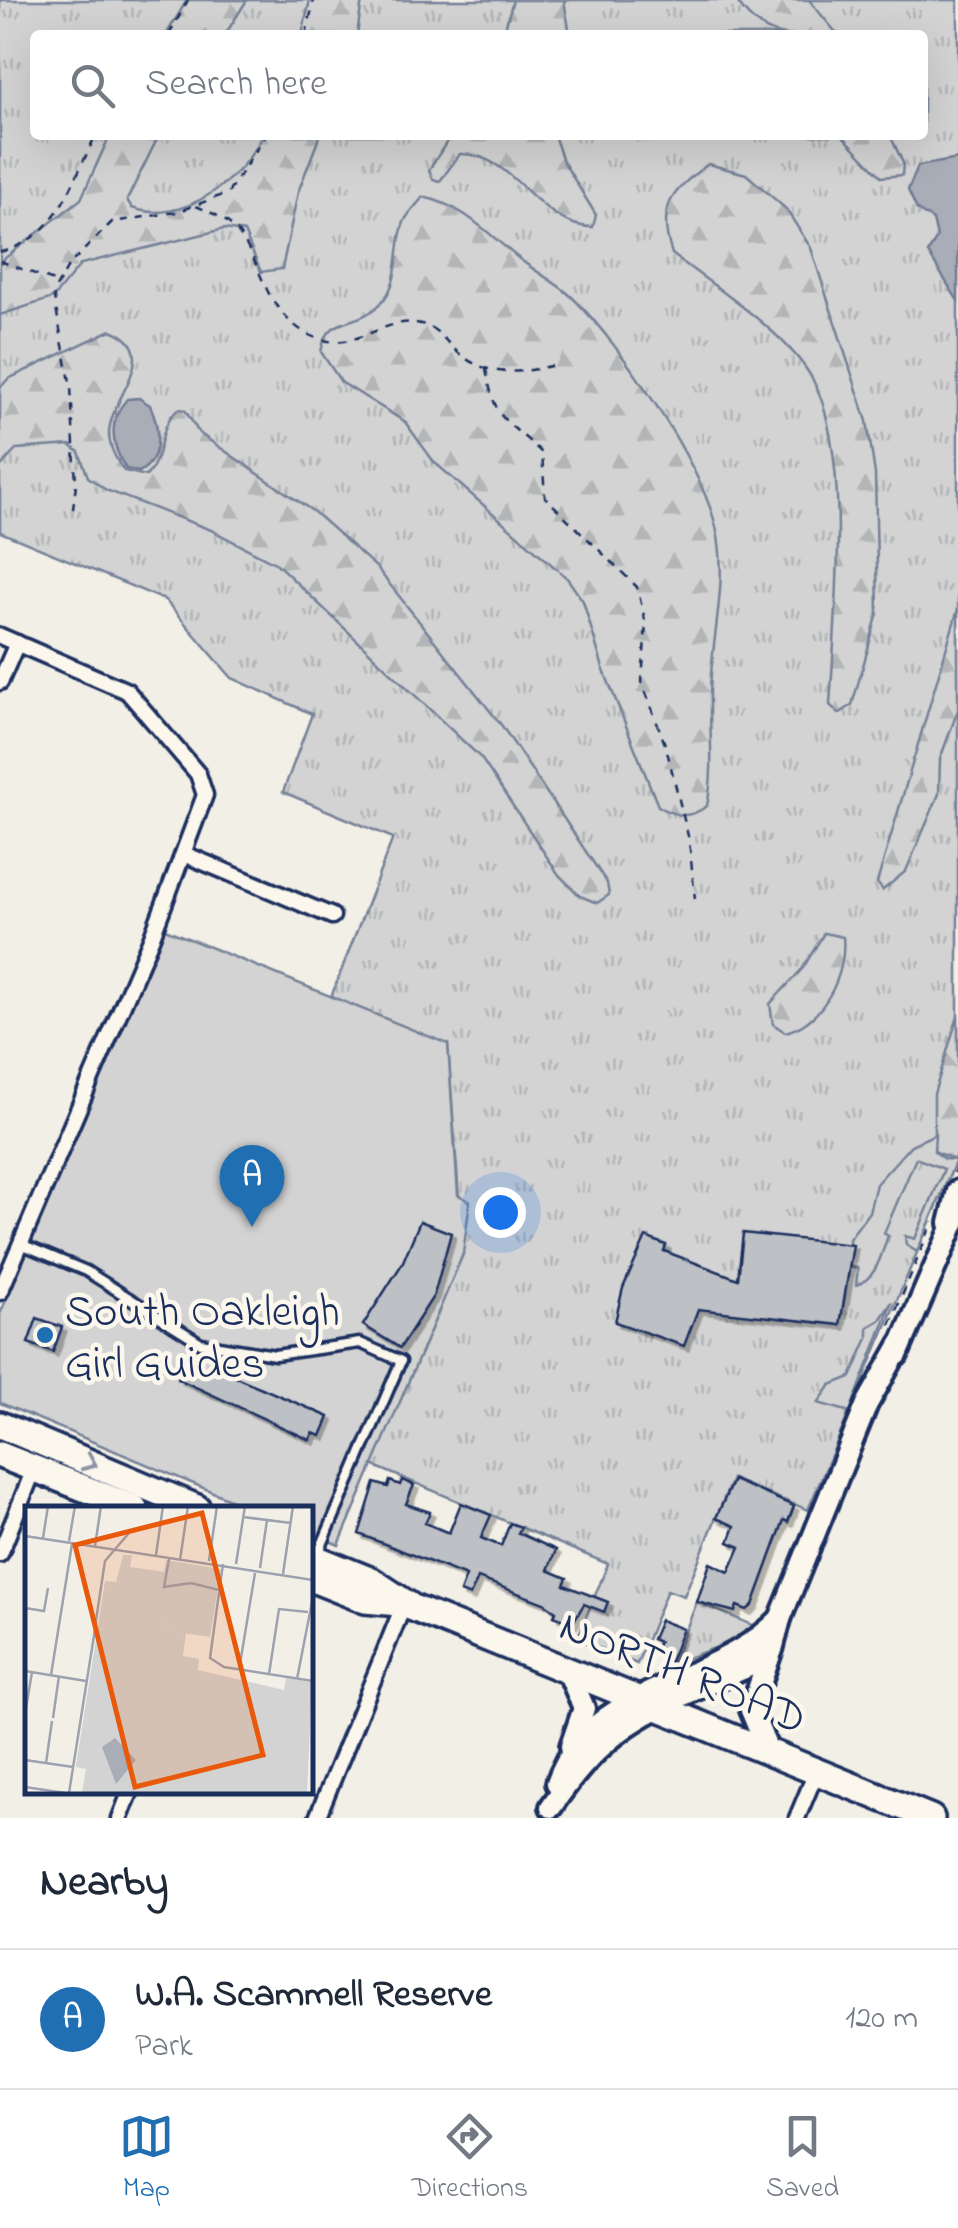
<!DOCTYPE html>
<style>
:root{--surface:#fff;--page:#f2f2f3;--text:#1f2937;--muted:#747a83;--line:#e0e1e3;--accent:#1f6fb2}
body{margin:0;font-family:"Indie Flower",sans-serif;background:var(--page);color:var(--text)}
.you{position:absolute;left:500px;top:1212px;width:35px;height:35px;margin:-25px;border:8px solid #fff;border-radius:50%;background:#1a73e8;box-shadow:0 0 0 15px #1a73e833}
.badge{display:grid;place-items:center;width:65px;height:65px;border-radius:50%;background:var(--accent);color:#fff;font-size:32px;font-weight:700}
.pin{position:absolute;translate:-50% -82px;filter:drop-shadow(0 2px 5px #0008)}
.pin::after{content:'';position:absolute;top:52px;width:35px;height:30px;background:inherit;clip-path:polygon(0 0,100% 0,50% 100%)}
.list{margin:0;padding:0;list-style:none}
h2{display:flex;justify-content:space-between;align-items:center;height:130px;margin:0;padding:0 40px;font-size:42px}
h2 small{font-size:32px;font-weight:400;color:var(--muted)}
.list li{display:grid;grid-template-columns:65px 1fr auto;gap:30px;align-items:center;box-sizing:border-box;height:140px;padding:0 40px;border-top:2px solid var(--line)}
.list b{display:block;font-size:38px;white-space:nowrap}
.list p{margin:0;font-size:32px;white-space:nowrap;color:var(--muted)}
.list em{font-size:32px;font-style:normal;color:var(--muted)}
.icon{flex:none;width:55px;height:55px;fill:none;stroke:currentColor;stroke-width:2;stroke-linecap:round;stroke-linejoin:round}
.map{position:relative;flex:none;width:958px;height:1818px;overflow:hidden}
.search{position:absolute;background:var(--surface);box-shadow:0 10px 40px #0002;left:30px;right:30px;top:30px;height:110px;display:flex;align-items:center;gap:25px;box-sizing:border-box;padding:0 35px;border-radius:10px;color:var(--muted);font-size:38px}
.sheet{height:270px;background:var(--surface)}
nav{display:flex;justify-content:space-around;align-items:center;box-sizing:border-box;height:140px;border-top:2px solid var(--line);background:var(--surface);font-size:28px;color:var(--muted)}
nav a{display:grid;justify-items:center;gap:5px}
nav .on{color:var(--accent)}
.map>svg:first-child{display:block}
.grass{fill:url(#grass-tufts);stroke:#768198;stroke-width:2.5;fill-rule:evenodd}
.forest{fill:url(#forest-firs);stroke:#768198;stroke-width:2.5}
.green{fill:#d2d3d2;stroke:#768198;stroke-width:2.5}
.water{fill:#a9adb7;stroke:#707b93;stroke-width:2.5}
.building{fill:#bdc0c4;stroke:#1b2f5e;stroke-width:2.5;filter:url(#shadow)}
.lines{fill:none;stroke-linecap:round;stroke-linejoin:round}
.lane-casing{stroke:#1b2f5e;stroke-width:15}
.street-casing{stroke:#1b2f5e;stroke-width:21}
.secondary-casing{stroke:#1b2f5e;stroke-width:28}
.highway-casing{stroke:#1b2f5e;stroke-width:32}
.path{stroke:#1b2f5e;stroke-width:2.5;stroke-dasharray:8 8;stroke-linecap:butt}
.lane{stroke:#fbf7ec;stroke-width:8}
.street{stroke:#fbf7ec;stroke-width:14}
.secondary{stroke:#fbf7ec;stroke-width:20}
.highway{stroke:#fbf7ec;stroke-width:25}
.oneway{stroke:#8b93a5}
.poi-dot{fill:#1f6fb2;stroke:#fbf7ec;stroke-width:4}
.labels{text-anchor:middle;stroke-width:9;stroke-linejoin:round;paint-order:stroke}
.poi-label{font-size:45px;fill:#1b2f5e;stroke:#fbf7ec;text-anchor:start}
.street-label{font-size:45px;fill:#1b2f5e;stroke:#fbf7ec}
.inset-road{fill:none;stroke:#9ca2b0;stroke-width:2.5}
.view{fill:#e8590c;fill-opacity:0.15;stroke:#e8590c;stroke-width:5}
.inset-edge{fill:none;stroke:#1b2f5e;stroke-width:5}
</style>
<div class="map">
<svg width="958" height="1818" viewBox="0 0 958 1818">
<defs>
<pattern id="grass-tufts" width="24" height="20" patternUnits="userSpaceOnUse" patternTransform="scale(2.5)"><rect width="24" height="20" fill="#d2d3d2"/><path d="M3 7l-1-3M5 7V3M7 7l1-3M15 17l-1-3M17 17v-4M19 17l1-3" fill="none" stroke="#b4b5b7"/></pattern>
<pattern id="forest-firs" width="22" height="20" patternUnits="userSpaceOnUse" patternTransform="scale(2.5)"><rect width="22" height="20" fill="#d2d3d2"/><path d="M5 1l3.5 6h-7zM16 11l3.5 6h-7z" fill="#b4b5b7"/></pattern>
<filter id="shadow"><feDropShadow dx="4.5" dy="4.5" stdDeviation="0" flood-color="#0004"/></filter>
</defs>
<rect width="100%" height="100%" fill="#f2efe6"/>
<filter id="ink" filterUnits="userSpaceOnUse"><feTurbulence type="fractalNoise" baseFrequency=".01" numOctaves="2"/><feDisplacementMap in="SourceGraphic" scale="20" xChannelSelector="R" yChannelSelector="G"/><feConvolveMatrix kernelMatrix="1 2 1 2 8 2 1 2 1" color-interpolation-filters="sRGB"/></filter>
<g filter="url(#ink)">
<g class="grass">
<path d="M0,0H958V1156L808,1510L732,1479L684,1596L667,1590L637,1664L577,1639L608,1564L372,1465L463,1254L448,1045L331,997L393,838L283,792L312,714L232,678L165,600L0,532ZM35,35H923V135H35Z"/>
<polygon points="697,1602 755,1626 733,1641 672,1664"/>
</g>
<g class="forest">
<polygon points="187,0 247,0 225,35 166,35"/>
<polygon points="310,0 362,0 357,35 302,35"/>
<polygon points="513,0 564,0 570,35 503,35"/>
<path d="M736,0H809L838,35C791,35 765,44 736,0Z"/>
<path d="M110,135H159L127,200L132,208C183,226 242,179 263,135H320L298,192L282,269L261,272L244,232L224,229L81,264L53,298L0,315V262L81,199Z"/>
<path d="M451,135H554L563,161L596,215L593,227C539,228 514,152 460,154L440,181L433,179L429,170Z"/>
<polygon points="842,135 890,135 903,163 902,175 882,177"/>
<path d="M708,164L746,174L786,209L811,248L867,421L875,474L878,613L852,705L839,714L830,705C835,621 852,454 813,380C788,333 714,287 672,254C656,207 672,191 708,164Z"/>
<path d="M423,197C464,206 486,232 517,257C534,271 556,282 572,297C621,345 700,462 716,527C729,581 711,638 710,693C709,732 715,767 707,806C689,819 676,817 658,806L603,668L583,601L567,578L434,462L405,422L341,382L321,352C328,312 356,330 381,303C402,281 394,248 404,222C408,213 417,205 423,197Z"/>
<path d="M111,330C166,351 109,398 109,434C109,447 117,461 124,471L146,476C165,457 157,424 179,409L185,410L199,433L314,512L376,567L502,726L607,883L609,895L597,903L580,896L559,875L481,758L277,564L211,530L106,490L88,477L79,452L70,445L17,449L0,467V388L8,379Z"/>
<polygon points="958,609 958,710 940,759 939,794 906,871 883,890 877,883"/>
<path d="M824,933L843,937C847,974 823,1023 785,1032L773,1024L770,1004L803,968Z"/>
<polygon points="958,1016 958,1150 954,1160 934,1151 934,1094"/>
</g>
<g class="green">
<polygon points="165,929 448,1044 458,1195 470,1201 463,1254 339,1545 310,1533 310,1508 251,1508 0,1403 0,1314"/>
<path d="M935,1134L934,1151L944,1159L956,1160L917,1252L906,1245L905,1236L915,1239L944,1169L916,1158L884,1233L888,1236C881,1254 877,1279 856,1285L858,1268L850,1267L849,1239L869,1212L876,1184L911,1145Z"/>
<polygon points="892,1302 850,1412 818,1403 831,1385 851,1377 868,1338 868,1327 880,1320"/>
</g>
<g class="water">
<polygon points="958,159 958,301 928,253 937,237 933,220 917,210 908,190 918,166"/>
<path d="M139,398L150,405C160,427 163,459 139,472L126,469C111,445 107,421 127,399Z"/>
</g>
<g class="building">
<polygon points="420,1221 451,1233 434,1295 400,1348 363,1325 402,1264"/>
<polygon points="743,1233 853,1245 840,1325 698,1309 684,1346 615,1322 623,1288 646,1237 666,1245 664,1251 738,1279"/>
<polygon points="37,1318 62,1327 53,1352 28,1343"/>
<polygon points="191,1364 210,1372 213,1367 329,1417 321,1436 313,1433 310,1440 178,1379 185,1365"/>
<polygon points="402,1480 414,1485 406,1504 430,1512 425,1523 449,1533 461,1503 491,1515 481,1538 501,1546 510,1523 521,1527 518,1533 556,1550 548,1570 567,1578 564,1585 608,1602 604,1612 584,1604 572,1624 554,1616 556,1611 544,1603 478,1578 470,1596 460,1592 466,1576 359,1534 375,1483 388,1487 390,1481 400,1485"/>
<polygon points="733,1480 794,1506 788,1522 784,1520 753,1605 747,1610 737,1606 735,1612 697,1602 710,1563 729,1572 740,1547 729,1542 735,1526 716,1518"/>
<polygon points="660,1620 683,1629 670,1662 654,1652 659,1642 652,1639"/>
</g>
<g class="lines">
<g class="lane-casing">
<polyline id="lane" points="21,1244 86,1271 201,1343 275,1355 360,1343 401,1361 318,1554"/>
</g>
<g class="street-casing">
<g id="street">
<polyline points="0,636 127,691 198,774 205,795 151,939 0,1292"/>
<polyline points="0,682 17,643"/>
<polyline points="184,854 332,916"/>
<polyline points="0,1554 34,1469"/>
<polyline points="120,1818 131,1790"/>
<polyline points="317,1818 404,1604"/>
<polyline points="797,1818 817,1770"/>
</g>
</g>
<g class="secondary-casing">
<g id="secondary">
<polyline points="950,1223 958,1191"/>
<polyline points="897,1355 958,1214"/>
<polyline points="567,1669 584,1708 571,1746"/>
<polyline points="768,1751 751,1710 771,1652"/>
<path d="M557,1783C591,1684 716,1686 780,1619"/>
<path d="M551,1807C611,1716 664,1705 758,1662L772,1650L780,1619L867,1404L901,1344"/>
</g>
</g>
<g class="highway-casing">
<g id="highway">
<polyline points="0,1425 197,1508"/>
<polyline points="0,1455 134,1508"/>
<polyline points="310,1556 372,1581 413,1608 931,1818"/>
<polyline points="310,1578 365,1600 399,1603"/>
</g>
</g>
<g class="path">
<polyline points="169,35 188,0"/>
<polyline points="306,35 314,0"/>
<path d="M196,206C210,212 225,218 235,229C263,262 260,302 301,330C352,364 380,311 425,325C437,329 445,340 454,349C487,380 520,373 560,364"/>
<path d="M0,252C59,238 71,182 96,135"/>
<polyline points="0,261 59,283"/>
<path d="M486,369C496,425 505,417 542,453L545,497L637,587L646,624L642,682L666,747L689,840L695,899"/>
<polyline points="73,509 76,484 71,387 53,293 69,265 112,222 177,212 228,193 266,135"/>
<polyline points="954,1173 958,1163"/>
<polyline points="890,1325 933,1221"/>
<polyline points="719,1697 735,1704"/>
</g>
<use href="#lane" class="lane"/>
<use href="#street" class="street"/>
<use href="#secondary" class="secondary"/>
<use href="#highway" class="highway"/>
</g>
<defs><path id="oneway-chevron" d="M-2-3.5L2.5 0L-2 3.5" fill="none" stroke-width="1.6" stroke-linecap="round" stroke-linejoin="round" transform="scale(2.5)"/></defs>
<use class="oneway" href="#oneway-chevron" transform="translate(90 1463) rotate(23)"/>
</g>
<circle class="poi-dot" cx="45" cy="1335" r="10"/>
<g class="labels">
<g class="poi-label">
<text x="65" y="1325">South Oakleigh<tspan x="65" dy="52">Girl Guides</tspan></text>
</g>
<g class="street-label">
<text transform="translate(684 1670) rotate(22)" y="16">NORTH ROAD</text>
</g>
</g>
<g transform="translate(25 1506)">
<rect width="288" height="288" fill="#f2efe6"/>
<path d="M98,49H107L105,61L140,66L137,105L143,125L161,127L158,150L174,153L173,164L259,184L261,172L287,176L282,287H57L61,263L51,261L80,75L91,76Z" fill="#d2d3d2"/>
<path d="M74,126L73,171L56,254L64,262L51,260ZM131,149L182,183L214,192L226,180L224,199L210,208L206,190L199,200L169,186ZM91,160L88,230L75,239L68,233ZM123,163L143,191L183,213L175,237L152,228L125,203L117,165ZM102,182L117,225L142,240L138,250L122,243L108,222ZM246,196L220,225L205,287H195L191,222L200,226ZM269,222L263,267L246,276L244,265Z" fill="#d2d3d2"/>
<path d="M141,54L196,63L185,131L143,125L134,97Z" fill="#d2d3d2"/>
<path d="M90,232L111,254L91,278L77,241Z" fill="#a9adb7"/>
<path class="inset-road" d="M218,11L266,17M0,30L288,74M18,32L23,0M44,35L50,0M70,40L76,0M131,49L138,0M144,53L139,81L166,77L194,84M155,54L163,0M184,55L192,0M198,58L185,152L199,161L288,175M211,58L220,0M235,62L242,14M258,68L268,0M0,102L19,105L23,82M70,121L80,55L104,27M214,164L230,67M0,165L61,175M244,168L254,103L283,106M26,169L47,38M272,173L288,91M0,208L7,166M28,212L34,170M0,254L48,261M21,257L27,215M0,281L40,287M44,287L71,117"/>
<path class="view" d="M177,7L238,249L110,281L50,39Z"/>
<rect width="288" height="288" class="inset-edge"/>
</g>
</svg>
<div class="you"></div>
<div class="pin badge" style="left:252px;top:1227px">A</div>
<div class="search"><svg class="icon" aria-label="search" viewBox="0 0 24 24"><circle cx="10" cy="10" r="6"/><path d="M15 15l6 6"/></svg>Search here</div>
</div>
<section class="sheet">
<h2>Nearby<small></small></h2>
<ul class="list">
<li><span class="badge">A</span><div><b>W.A. Scammell Reserve</b><p>Park</p></div><em>120 m</em></li>
</ul>
</section>
<nav>
<a class="on"><svg class="icon" aria-label="map" viewBox="0 0 24 24"><path d="M3 6l6-2 6 2 6-2v14l-6 2-6-2-6 2zM9 4v14M15 6v14"/></svg>Map</a>
<a><svg class="icon" aria-label="directions" viewBox="0 0 24 24"><path d="M12 3l9 9-9 9-9-9zM9 14v-3h6M13 9l2 2-2 2"/></svg>Directions</a>
<a><svg class="icon" aria-label="saved" viewBox="0 0 24 24"><path d="M7 4h10v16l-5-4-5 4z"/></svg>Saved</a>
</nav>
